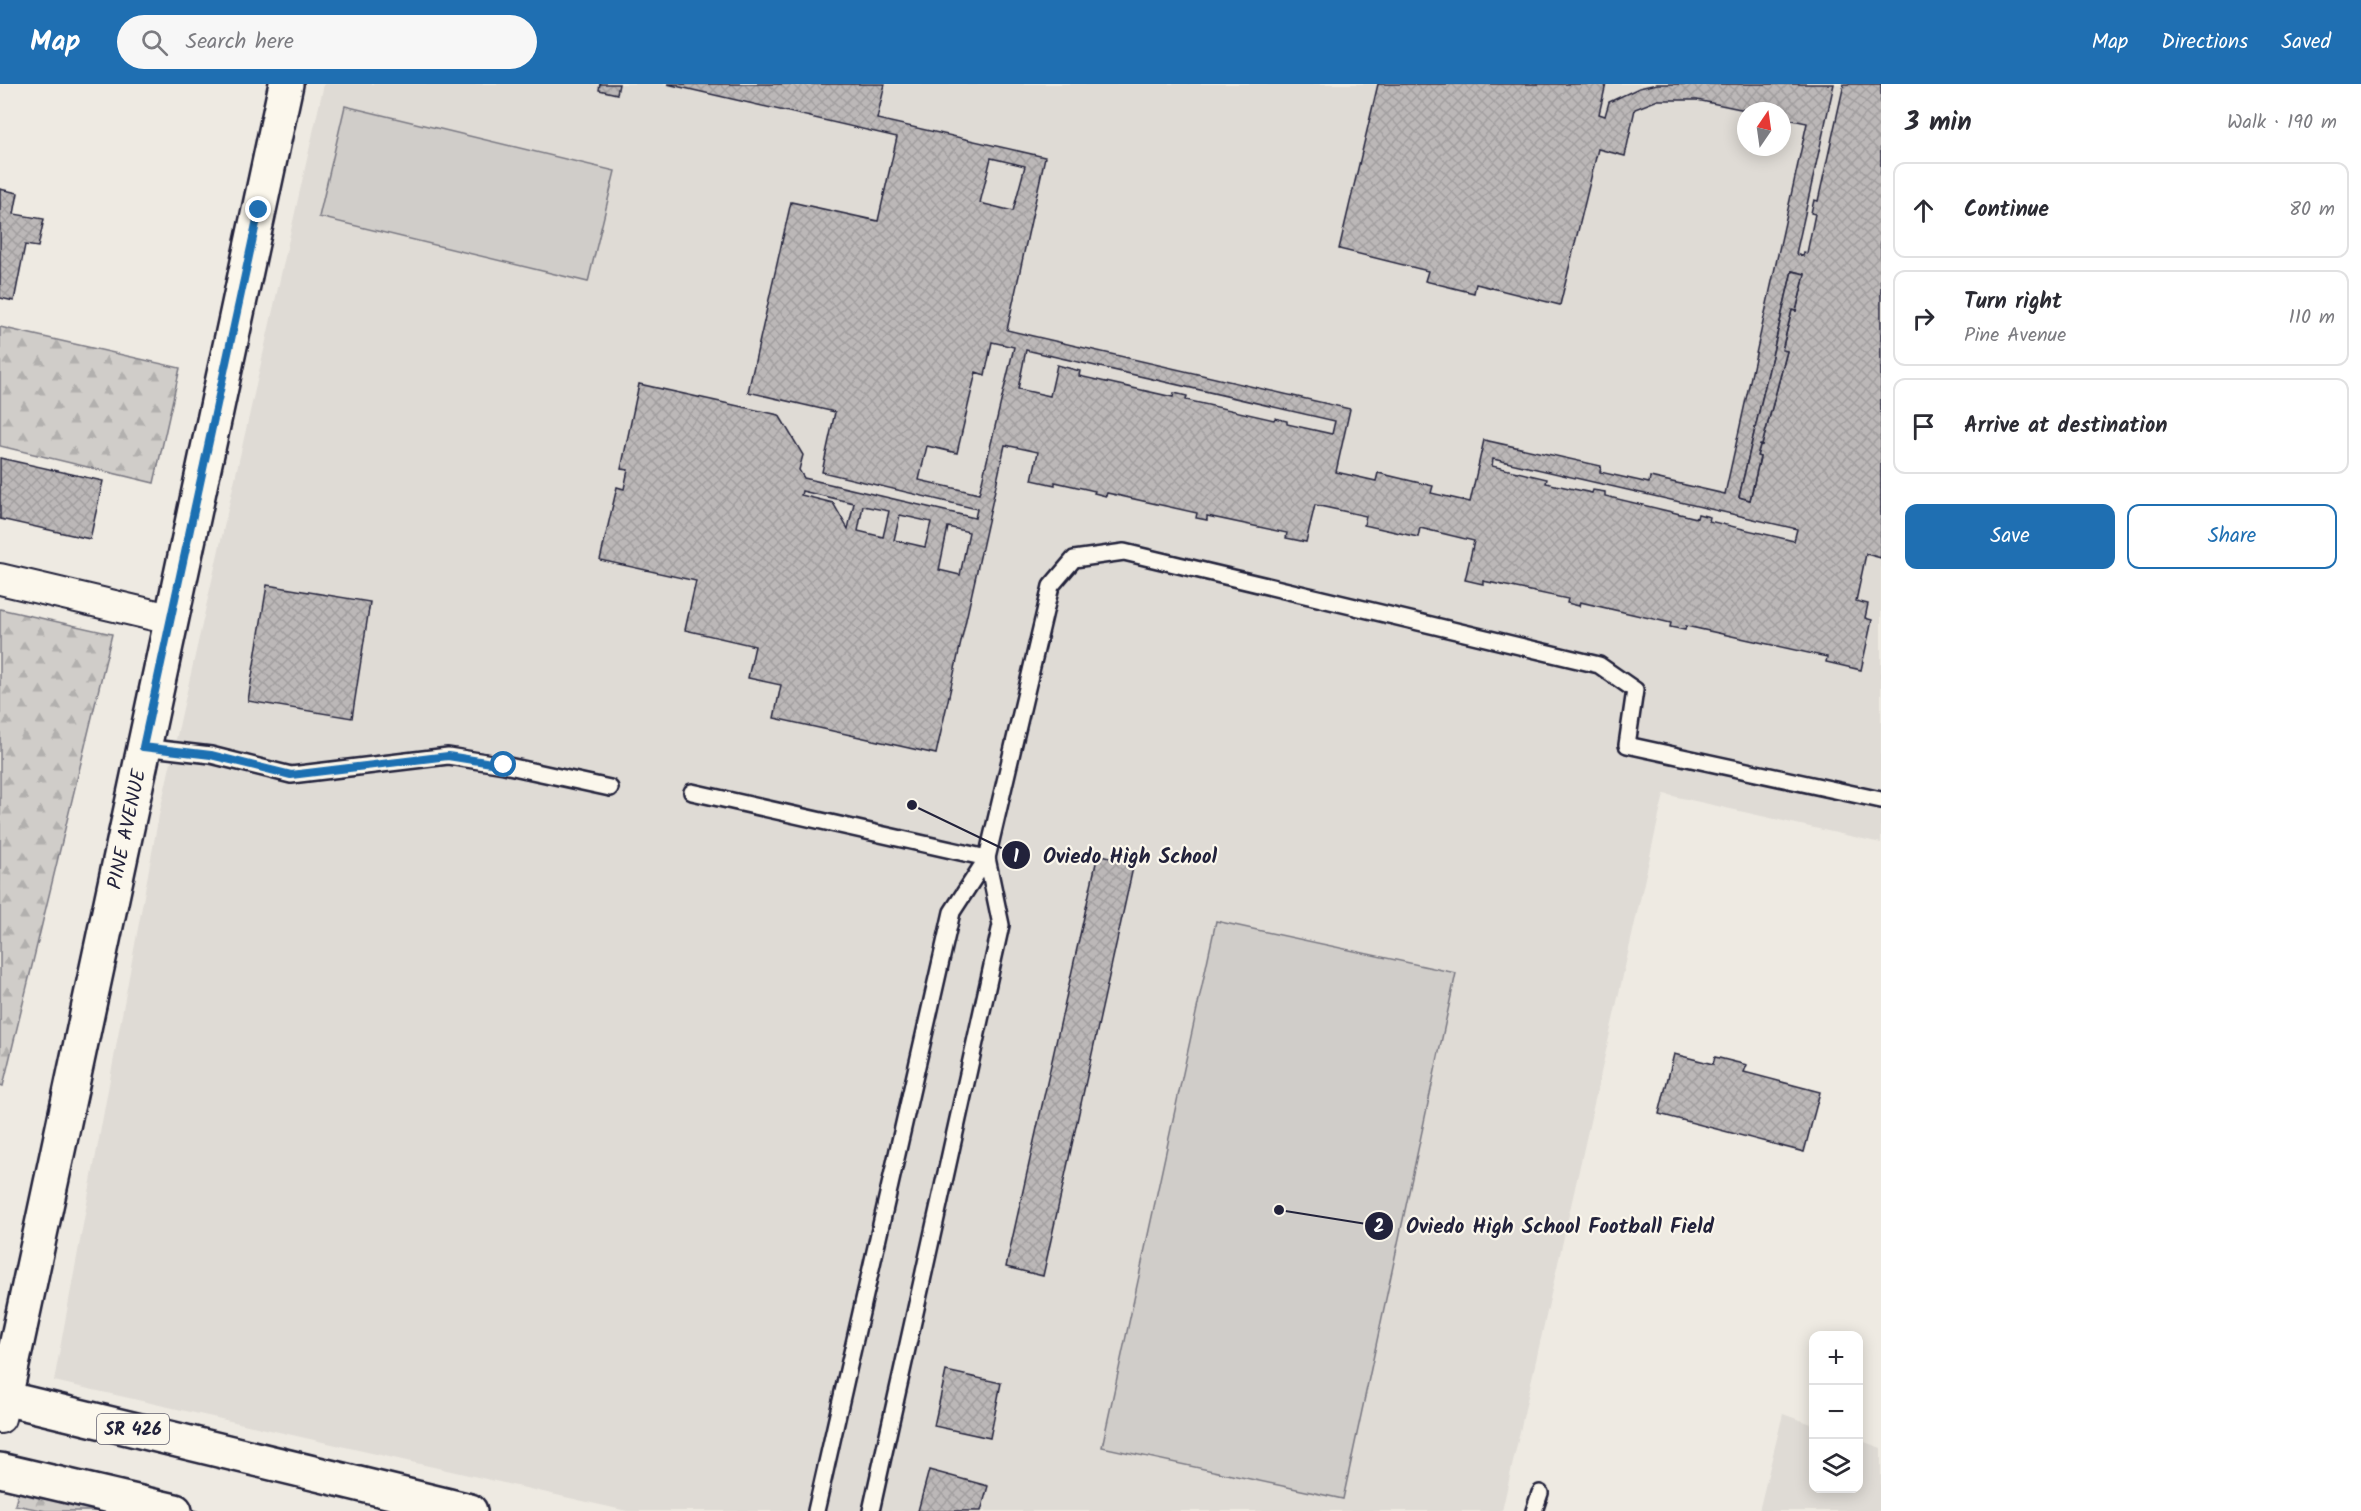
<!DOCTYPE html>
<meta charset="utf-8">
<style>
:root{--surface:#fff;--page:#f7f7f7;--text:#2b2b33;--muted:#7c7c81;--line:#e1e1e2;--accent:#1f6fb2}
body{margin:0;font-family:Kalam,sans-serif;background:var(--page);color:var(--text)}
.controls{position:absolute;right:18px;bottom:18px;display:grid;overflow:hidden;border-radius:12px;box-shadow:0 3px 15px #0003}
.controls button{width:54px;height:54px;display:grid;place-items:center;padding:0;border:0;border-bottom:2px solid var(--line);background:var(--surface);color:var(--text);font:30px sans-serif}
.compass{position:absolute;left:1737px;top:18px;width:54px;height:54px;border-radius:50%;background:var(--surface);box-shadow:0 3px 15px #0003;rotate:13deg}
.stop{position:absolute;width:18px;height:18px;margin:-14px;border:4px solid #1f6fb2;border-radius:50%;background:#fff}
.stop.end{background:#1f6fb2;border-color:#fff;box-shadow:0 2px 6px #0008}
.list{margin:0;padding:0;list-style:none}
h2{display:flex;justify-content:space-between;align-items:center;height:78px;margin:0;padding:0 24px;font-size:26px}
h2 small{font-size:20px;font-weight:400;color:var(--muted)}
.list li{display:grid;grid-template-columns:39px 1fr auto;gap:18px;align-items:center;box-sizing:border-box;height:96px;margin:0 12px 12px;padding:0 12px;border:2px solid var(--line);border-radius:12px}
.list b{display:block;font-size:22px;white-space:nowrap}
.list p{margin:0;font-size:20px;white-space:nowrap;color:var(--muted)}
.list em{font-size:20px;font-style:normal;color:var(--muted)}
.actions{display:flex;gap:12px;padding:18px 24px}
.actions a{flex:1;padding:14px 0;border:2px solid var(--accent);border-radius:12px;text-align:center;font-size:21px;color:var(--accent)}
.actions .main{background:var(--accent);color:#fff}
.icon{flex:none;width:33px;height:33px;fill:none;stroke:currentColor;stroke-width:2;stroke-linecap:round;stroke-linejoin:round}
.map{position:relative;flex:none;width:1881px;height:1427px;overflow:hidden}
header{display:flex;align-items:center;gap:36px;box-sizing:border-box;height:84px;padding:0 30px;background:var(--accent);color:#fff}
header strong{font-size:28px}
nav{display:flex;gap:33px;margin-inline-start:auto;font-size:21px}
.search{width:420px;height:54px;background:var(--page);display:flex;align-items:center;gap:15px;box-sizing:border-box;padding:0 21px;border-radius:33px;color:var(--muted);font-size:22px}
main{display:flex}
aside{flex:1;background:var(--surface)}
.map>svg:first-child{display:block}
.built{fill:#dfdbd5;fill-rule:evenodd}
.forest{fill:url(#forest-firs);stroke:#797882;stroke-width:1.5}
.pitch{fill:#d0cdc9;stroke:#797882;stroke-width:1.5}
.building{fill:url(#building-cross-hatch);stroke:#22223b;stroke-width:1.5;fill-rule:evenodd}
.lines{fill:none;stroke-linecap:round;stroke-linejoin:round}
.service-casing{stroke:#22223b;stroke-width:20}
.minor-casing{stroke:#22223b;stroke-width:34}
.tertiary-casing{stroke:#22223b;stroke-width:38}
.primary-casing{stroke:#22223b;stroke-width:38}
.service{stroke:#fbf7ec;stroke-width:15}
.minor{stroke:#fbf7ec;stroke-width:30}
.tertiary{stroke:#fbf7ec;stroke-width:33}
.primary{stroke:#fbf7ec;stroke-width:33}
.route{stroke:#1f6fb2;stroke-width:8}
.labels{text-anchor:middle;stroke-width:4.5;stroke-linejoin:round;paint-order:stroke}
.shield{fill:#fbf7ec;stroke:#636270;stroke-width:1.5}
.shield-label{font-size:18px;font-weight:bold;fill:#22223b}
.street-label{font-size:20px;fill:#22223b;stroke:#fbf7ec}
.leader{fill:none;stroke:#22223b;stroke-width:2}
.callout-dot{fill:#22223b;stroke:#fbf7ec;stroke-width:2}
.mark-label{font-size:18px;text-anchor:middle;font-weight:bold;fill:#fff}
.callout-label{font-size:21px;text-anchor:middle;font-weight:bold;fill:#22223b;stroke:#fbf7ec;stroke-width:4.5;stroke-linejoin:round;paint-order:stroke}
</style>
<header>
<strong>Map</strong>
<div class="search"><svg class="icon" aria-label="search" viewBox="0 0 24 24"><circle cx="10" cy="10" r="6"/><path d="M15 15l6 6"/></svg>Search here</div>
<nav><a>Map</a><a>Directions</a><a>Saved</a></nav>
</header>
<main>
<div class="map">
<svg width="1881" height="1427" viewBox="0 0 1881 1427">
<defs>
<pattern id="forest-firs" width="22" height="20" patternUnits="userSpaceOnUse" patternTransform="scale(1.5)"><rect width="22" height="20" fill="#d0cdc9"/><path d="M5 1l3.5 6h-7zM16 11l3.5 6h-7z" fill="#b2b0ae"/></pattern>
<pattern id="building-cross-hatch" width="8" height="8" patternUnits="userSpaceOnUse" patternTransform="scale(1.5)"><rect width="8" height="8" fill="#bcb8b8"/><path d="M0 0l8 8M0 8l8-8" fill="none" stroke="#a19e9f"/></pattern>
</defs>
<rect width="100%" height="100%" fill="#eeeae2"/>
<filter id="ink" filterUnits="userSpaceOnUse"><feTurbulence type="fractalNoise" baseFrequency=".0167" numOctaves="2"/><feDisplacementMap in="SourceGraphic" scale="12" xChannelSelector="R" yChannelSelector="G"/><feConvolveMatrix kernelMatrix="1 2 1 2 8 2 1 2 1" color-interpolation-filters="sRGB"/></filter>
<g filter="url(#ink)">
<g class="built">
<path d="M324,0H1881V759L1664,710L1502,1427H627L54,1297L159,731ZM1746,27H1782V63H1746Z"/>
<polygon points="1783,1330 1813,1341 1814,1404 1858,1404 1859,1356 1881,1364 1881,1427 1759,1427"/>
</g>
<g class="forest">
<polygon points="0,243 180,284 154,399 0,362"/>
<polygon points="0,525 112,550 3,1002 0,1001"/>
<polygon points="24,1387 198,1427 46,1427 15,1421"/>
</g>
<g class="pitch">
<polygon points="345,22 615,87 588,198 319,133"/>
<polygon points="1216,837 1456,889 1343,1415 1102,1363"/>
</g>
<g class="building">
<polygon points="600,0 619,0 617,10 599,6"/>
<path d="M667,0H885L877,35L1045,73L1007,246L1350,325L1336,388L1376,397L1378,389L1433,402L1431,409L1470,418L1484,356L1601,382L1600,388L1649,399L1650,393L1725,410L1807,39L1782,34V27H1750L1697,16H1658L1635,25L1625,72L1598,65L1560,221L1476,200L1474,209L1425,197L1428,187L1339,165L1378,0H1606L1599,30L1605,32L1609,18L1639,4L1657,0H1834L1796,170L1803,172L1804,168L1807,169L1815,130L1811,129L1814,116L1818,117L1844,0H1881V474L1866,470L1856,517L1868,520L1865,534L1872,536L1861,586L1826,578L1827,573L1686,542L1685,546L1670,543L1671,539L1580,518L1579,522L1567,519L1568,515L1483,497V500L1465,496L1474,457L1420,444L1418,453L1364,441L1366,432L1315,421L1306,458L1286,454L1287,449L1207,432V436L1196,434L1197,429L1107,409L1106,412L1094,409L1095,407L1055,398V401L1032,396L1038,368L1005,361L936,670L774,634L781,601L748,594L755,562L685,546L696,497L600,476L617,403L624,405L628,386L621,385L639,300L779,331L803,371L799,386L804,394L975,434L977,425L822,388L835,328L748,308L791,118L878,137L897,53ZM991,74L1025,82L1013,127L980,119ZM1792,187L1805,190L1796,227L1792,226L1782,266L1787,267L1762,361H1760L1757,372L1760,373L1750,416L1739,413ZM992,258L1014,263L979,410L919,396L927,362L957,369L976,288L985,291ZM1026,266L1335,337L1332,350L1287,340V337L1275,334L1274,336L1186,316L1187,312L1174,309L1173,313L1079,292L1080,287L1057,281L1050,312L1018,305ZM1493,375L1797,445L1794,457L1709,437L1710,433L1698,430L1697,434L1605,412V408L1593,406L1592,409L1546,399L1547,395L1492,382ZM802,407L854,419L848,445L833,419L801,411ZM863,422L889,427L883,453L858,447ZM900,431L931,438L925,463L894,456ZM948,443L969,448L960,491L939,486Z"/>
<polygon points="0,105 18,109 14,130 44,135 38,163 25,161 14,217 0,214"/>
<polygon points="1792,187 1805,190 1796,227 1792,226 1782,266 1787,267 1762,361 1760,361 1757,372 1760,373 1750,416 1739,413"/>
<polygon points="0,374 103,397 90,455 0,435"/>
<polygon points="267,501 370,518 352,634 248,617"/>
<polygon points="1098,770 1134,779 1043,1192 1006,1183"/>
<polygon points="1674,970 1713,980 1715,973 1747,981 1744,988 1820,1008 1804,1068 1659,1030"/>
<polygon points="946,1287 1001,1299 990,1354 934,1342"/>
<polygon points="929,1386 988,1402 981,1427 918,1427"/>
</g>
<g class="lines">
<g class="service-casing">
<g id="service">
<polyline points="143,663 211,671 291,691 448,672 504,681 610,704"/>
<polyline points="692,708 987,774"/>
<polyline points="816,1427 952,828 987,774 1051,502 1074,475 1124,468 1599,581 1635,606 1627,661 1881,716"/>
<polyline points="871,1427 1001,841 987,774"/>
<polyline points="1534,1427 1540,1409"/>
</g>
</g>
<g class="minor-casing">
<g id="minor">
<polyline points="0,495 170,535"/>
<polyline points="0,1334 5,1314"/>
</g>
</g>
<g class="tertiary-casing">
<polyline id="tertiary" points="5,1314 286,0"/>
</g>
<g class="primary-casing">
<g id="primary">
<polyline points="0,1313 470,1427"/>
<polyline points="0,1386 175,1427"/>
</g>
</g>
<use href="#service" class="service"/>
<use href="#minor" class="minor"/>
<use href="#tertiary" class="tertiary"/>
<use href="#primary" class="primary"/>
</g>
</g>
<g class="lines" filter="url(#ink)">
<polyline class="route" points="259,126 143,663 211,671 291,691 448,672 504,681"/>
</g>
<g class="labels">
<rect class="shield" x="97" y="1330" width="72" height="30" rx="4.5"/>
<g class="shield-label">
<text x="133" y="1351">SR 426</text>
</g>
<g class="street-label">
<text transform="translate(126 745) rotate(-78)" y="7">PINE AVENUE</text>
</g>
</g>
<path class="leader" d="M912 721L1016 771M1279 1126L1379 1142"/>
<g class="callout-dot">
<circle cx="912" cy="721" r="6"/>
<circle cx="1279" cy="1126" r="6"/>
<circle cx="1016" cy="771" r="15"/>
<circle cx="1379" cy="1142" r="15"/>
</g>
<g class="mark-label">
<text x="1016" y="778">1</text>
<text x="1379" y="1148">2</text>
</g>
<g class="callout-label">
<text x="1130" y="779">Oviedo High School</text>
<text x="1560" y="1149">Oviedo High School Football Field</text>
</g>
</svg>
<div class="controls">
<button>+</button>
<button>−</button>
<button><svg class="icon" aria-label="layers" viewBox="0 0 24 24"><path d="M12 4l9 5-9 5-9-5zM3 14l9 5 9-5"/></svg></button>
</div>
<svg class="compass" viewBox="-18 -18 36 36"><path d="M0-13l5 13h-10z" fill="#e53935"/><path d="M0 13l5-13h-10z" fill="#7c7c81"/></svg>
<div class="stop" style="left:504px;top:681px"></div>
<div class="stop end" style="left:259px;top:126px"></div>
</div>
<aside>
<h2>3 min<small>Walk · 190 m</small></h2>
<ul class="list">
<li><svg class="icon" aria-label="ahead" viewBox="0 0 24 24"><path d="M12 20V5M6 11l6-6 6 6"/></svg><div><b>Continue</b></div><em>80 m</em></li>
<li><svg class="icon" aria-label="right" viewBox="0 0 24 24"><path d="M7 20v-9h11M14 6l5 5-5 5"/></svg><div><b>Turn right</b><p>Pine Avenue</p></div><em>110 m</em></li>
<li><svg class="icon" aria-label="arrive" viewBox="0 0 24 24"><path d="M6 21V4h12l-3 4 3 4H6"/></svg><div><b>Arrive at destination</b></div></li>
</ul>
<div class="actions"><a class="main">Save</a><a>Share</a></div>
</aside>
</main>
